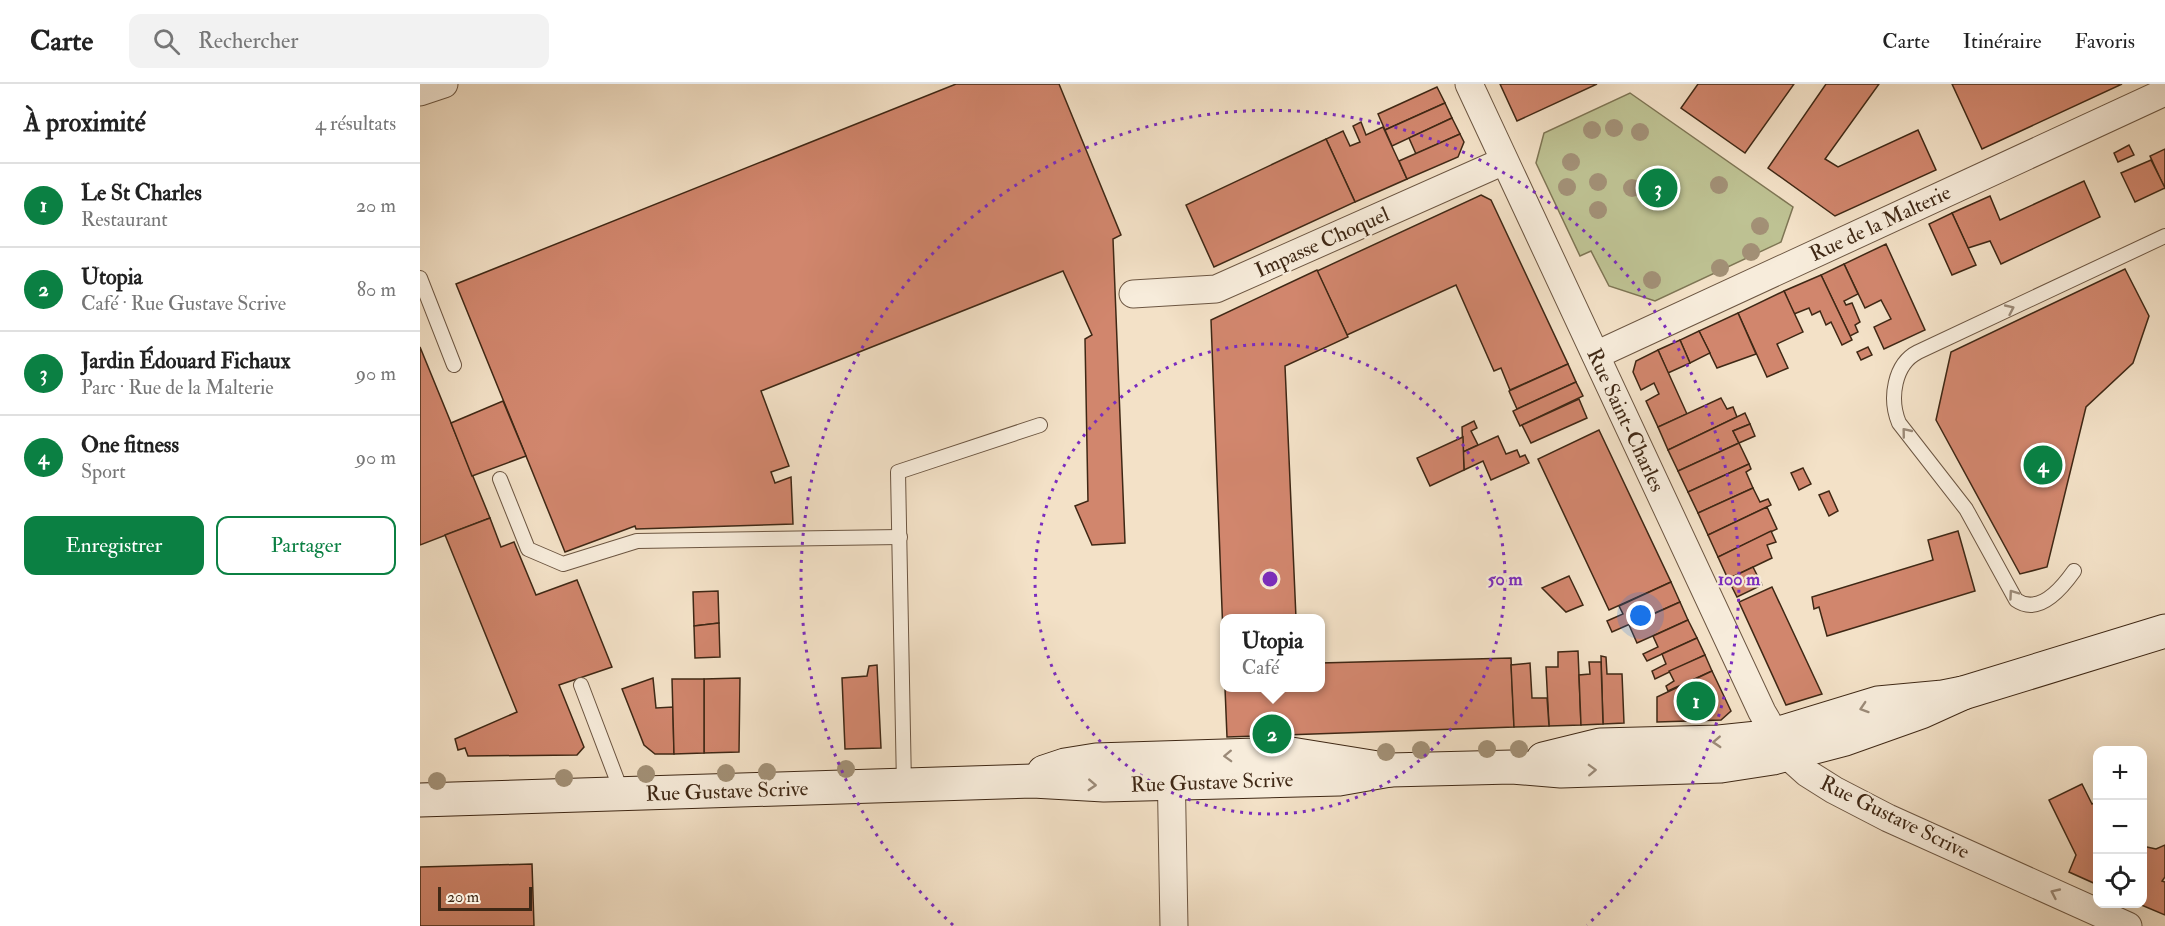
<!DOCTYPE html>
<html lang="fr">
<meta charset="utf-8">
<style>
:root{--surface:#fff;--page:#f2f2f2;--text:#222;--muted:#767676;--line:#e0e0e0;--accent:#0b8043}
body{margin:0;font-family:"IM FELL Double Pica",serif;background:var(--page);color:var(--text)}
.controls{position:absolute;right:18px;bottom:18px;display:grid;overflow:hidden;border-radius:12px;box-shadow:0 6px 24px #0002}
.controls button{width:54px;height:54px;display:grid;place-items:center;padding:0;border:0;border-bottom:2px solid var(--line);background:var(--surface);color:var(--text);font:30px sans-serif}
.scale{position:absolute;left:18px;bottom:15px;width:94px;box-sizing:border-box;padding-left:6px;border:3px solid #3f2815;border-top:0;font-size:16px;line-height:21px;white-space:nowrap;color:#3f2815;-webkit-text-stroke:4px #f7ecdb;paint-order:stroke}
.you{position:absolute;left:1221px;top:532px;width:21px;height:21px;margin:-15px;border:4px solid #fff;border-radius:50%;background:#1a73e8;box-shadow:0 0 0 9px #1a73e833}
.badge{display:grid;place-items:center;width:39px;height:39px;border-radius:50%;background:var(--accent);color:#fff;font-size:20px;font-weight:700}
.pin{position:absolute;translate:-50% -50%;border:3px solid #fff;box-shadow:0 2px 6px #0006}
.popup{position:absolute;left:800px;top:530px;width:105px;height:78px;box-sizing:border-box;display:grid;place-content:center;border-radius:12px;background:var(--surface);filter:drop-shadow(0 2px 4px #0005);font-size:20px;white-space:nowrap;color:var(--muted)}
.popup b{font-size:22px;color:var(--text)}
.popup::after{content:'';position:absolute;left:50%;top:100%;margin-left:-12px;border:12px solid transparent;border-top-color:var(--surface)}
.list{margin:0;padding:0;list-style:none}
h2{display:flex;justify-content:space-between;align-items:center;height:78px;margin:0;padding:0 24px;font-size:26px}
h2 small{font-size:20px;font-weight:400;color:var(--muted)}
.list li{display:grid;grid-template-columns:39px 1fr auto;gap:18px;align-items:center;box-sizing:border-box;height:84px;padding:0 24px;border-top:2px solid var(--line)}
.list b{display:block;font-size:22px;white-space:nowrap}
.list p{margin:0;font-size:20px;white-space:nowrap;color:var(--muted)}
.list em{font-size:20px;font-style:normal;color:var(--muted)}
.actions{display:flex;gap:12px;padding:18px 24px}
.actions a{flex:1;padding:14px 0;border:2px solid var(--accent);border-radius:12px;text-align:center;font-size:21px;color:var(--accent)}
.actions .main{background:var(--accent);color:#fff}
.icon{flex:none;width:33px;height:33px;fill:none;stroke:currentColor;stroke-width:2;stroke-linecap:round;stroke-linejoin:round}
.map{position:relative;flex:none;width:1745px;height:842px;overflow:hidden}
header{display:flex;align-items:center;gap:36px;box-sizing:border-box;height:84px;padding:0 30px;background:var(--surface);border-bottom:2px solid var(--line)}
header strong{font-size:28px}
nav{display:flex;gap:33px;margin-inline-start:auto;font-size:21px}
.search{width:420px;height:54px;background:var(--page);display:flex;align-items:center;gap:15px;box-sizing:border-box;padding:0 21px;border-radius:12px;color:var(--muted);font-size:22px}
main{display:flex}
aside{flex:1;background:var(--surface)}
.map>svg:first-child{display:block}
.green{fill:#bec293;stroke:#7e7554;stroke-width:1.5}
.building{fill:#d1866d;stroke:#3f2815;stroke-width:1.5}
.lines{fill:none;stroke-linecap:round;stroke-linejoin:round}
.lane-casing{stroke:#6c5642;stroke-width:16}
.street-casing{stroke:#6c5642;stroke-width:29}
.secondary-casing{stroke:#3f2815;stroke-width:35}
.lane{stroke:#f7ecdb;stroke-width:14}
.street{stroke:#f7ecdb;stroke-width:27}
.secondary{stroke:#f7ecdb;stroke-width:33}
.tree{fill:#a29076}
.oneway{stroke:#9b8a78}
.ring{fill:none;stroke:#7b2cbf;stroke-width:3;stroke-dasharray:3 6}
.labels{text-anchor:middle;stroke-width:4.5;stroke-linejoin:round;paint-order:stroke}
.street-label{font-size:21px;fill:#3f2815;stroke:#f7ecdb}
.centre{fill:#7b2cbf;stroke:#f7ecdb;stroke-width:3}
.ring-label{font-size:18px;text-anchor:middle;font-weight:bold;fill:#7b2cbf;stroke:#f7ecdb;stroke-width:4.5;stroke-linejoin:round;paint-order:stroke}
</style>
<header>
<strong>Carte</strong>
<div class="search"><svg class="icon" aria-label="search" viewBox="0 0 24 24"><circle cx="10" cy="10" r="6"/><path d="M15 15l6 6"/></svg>Rechercher</div>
<nav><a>Carte</a><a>Itinéraire</a><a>Favoris</a></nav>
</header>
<main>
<aside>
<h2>À proximité<small>4 résultats</small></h2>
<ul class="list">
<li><span class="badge">1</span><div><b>Le St Charles</b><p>Restaurant</p></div><em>20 m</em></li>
<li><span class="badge">2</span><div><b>Utopia</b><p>Café · Rue Gustave Scrive</p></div><em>80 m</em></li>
<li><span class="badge">3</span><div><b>Jardin Édouard Fichaux</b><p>Parc · Rue de la Malterie</p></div><em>90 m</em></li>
<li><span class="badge">4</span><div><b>One fitness</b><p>Sport</p></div><em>90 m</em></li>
</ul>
<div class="actions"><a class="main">Enregistrer</a><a>Partager</a></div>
</aside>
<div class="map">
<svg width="1745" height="842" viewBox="0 0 1745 842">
<rect width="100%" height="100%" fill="#f3e1c7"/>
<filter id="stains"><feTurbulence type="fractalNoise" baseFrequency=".00333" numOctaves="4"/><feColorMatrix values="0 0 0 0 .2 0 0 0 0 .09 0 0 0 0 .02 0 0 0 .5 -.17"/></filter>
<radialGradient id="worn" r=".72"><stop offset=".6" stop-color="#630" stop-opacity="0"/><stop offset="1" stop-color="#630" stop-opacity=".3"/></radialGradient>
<polygon class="green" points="1210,9 1373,123 1361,158 1235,217 1189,202 1171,167 1160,172 1116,79 1124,49"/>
<g class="building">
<polygon points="536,0 639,0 701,151 693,155 705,459 672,461 655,422 668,417 665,255 672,251 643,187 341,307 369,382 351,388 355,399 371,393 373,440 216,445 215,442 145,468 36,200"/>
<polygon points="1080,0 1177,0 1097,37"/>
<polygon points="1278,0 1374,0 1325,69 1261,24"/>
<polygon points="1406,0 1459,0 1405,75 1418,83 1498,46 1516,86 1415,132 1348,84"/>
<polygon points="1532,0 1702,0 1562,65"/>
<polygon points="1017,3 1025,19 965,46 958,30"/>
<polygon points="1025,19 1032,34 972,62 965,46"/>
<polygon points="1032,34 1040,50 996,70 989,54"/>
<polygon points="941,38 946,51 963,43 987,95 935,118 906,55 923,47 930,62 940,58 933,42"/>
<polygon points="1040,50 1044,58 1038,73 987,95 979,77"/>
<polygon points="906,55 935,118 794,183 766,121"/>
<polygon points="1709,61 1714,71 1698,78 1694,69"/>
<polygon points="1745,65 1745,105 1730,72"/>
<polygon points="1731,76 1745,104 1715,118 1701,89"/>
<polygon points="1664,97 1680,133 1581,180 1570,157 1548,164 1532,129 1570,112 1580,136"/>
<polygon points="1061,111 1071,116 1148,280 1090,306 1081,284 1074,287 1036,201 927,251 897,187"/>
<polygon points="1532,129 1556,181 1532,191 1509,140"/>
<polygon points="1466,160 1505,246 1464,265 1454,243 1471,235 1461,216 1445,224 1424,180"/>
<polygon points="1424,180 1438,210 1424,217 1426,221 1432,219 1440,238 1435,241 1438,248 1430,252 1401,191"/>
<polygon points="1705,185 1729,232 1713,279 1666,323 1627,483 1600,490 1516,336 1531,268"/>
<polygon points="897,186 928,253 865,282 876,534 804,534 804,577 791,236"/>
<polygon points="1401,191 1432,256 1422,261 1411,238 1406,241 1400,227 1392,231 1389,224 1374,230 1364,207"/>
<polygon points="1364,207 1383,248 1357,260 1368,284 1347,293 1318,229"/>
<polygon points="1318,229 1336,270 1297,284 1279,247"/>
<polygon points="1279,247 1290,269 1270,279 1260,256"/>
<polygon points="1260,256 1270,279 1248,289 1238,266"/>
<polygon points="0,263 70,434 0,461"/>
<polygon points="1448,263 1452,271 1441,276 1437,268"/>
<polygon points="1238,266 1267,330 1238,343 1226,317 1239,310 1234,299 1221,306 1213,288 1216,277"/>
<polygon points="1148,280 1156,298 1097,325 1089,307"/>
<polygon points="1156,298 1163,312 1100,342 1093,327"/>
<polygon points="1301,314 1307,325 1313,323 1317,333 1248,366 1238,343"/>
<polygon points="1159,315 1167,334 1111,359 1102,341"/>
<polygon points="83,317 106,372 52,392 31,339"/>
<polygon points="1325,329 1330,340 1313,347 1319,359 1258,387 1248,366"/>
<polygon points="1054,337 1057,344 1051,347 1058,361 1043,368 1042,343"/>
<polygon points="1330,340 1335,352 1319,359 1313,347"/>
<polygon points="1179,346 1251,498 1189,526 1118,375"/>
<polygon points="1078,352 1086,370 1097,366 1100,373 1105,371 1109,379 1071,396 1063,377 1044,386 1043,368"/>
<polygon points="1043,353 1044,386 1010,402 997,374"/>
<polygon points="1319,359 1329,380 1268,408 1258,387"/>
<polygon points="1329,380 1331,385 1326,388 1333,404 1278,429 1268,408"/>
<polygon points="1383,384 1391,400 1379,406 1371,389"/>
<polygon points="1333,404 1340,418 1348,415 1351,421 1288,451 1278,429"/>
<polygon points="1409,407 1418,427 1409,432 1399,411"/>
<polygon points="1347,423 1357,445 1298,473 1288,451"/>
<polygon points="70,434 81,463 94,458 116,511 157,496 192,583 139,601 164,663 157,671 48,672 45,664 38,666 35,655 97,628 25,451"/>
<polygon points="1351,447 1356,458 1347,461 1352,474 1308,495 1298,473"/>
<polygon points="1538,447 1555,507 1407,552 1399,523 1394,525 1392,513 1513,476 1508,456"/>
<polygon points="1333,483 1342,501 1317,513 1308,495"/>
<polygon points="1149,492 1163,521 1146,528 1122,504"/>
<polygon points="1251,498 1260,518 1192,548 1187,537 1203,530 1199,522"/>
<polygon points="1352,503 1402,610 1366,621 1319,518"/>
<polygon points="298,507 299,539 274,542 273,508"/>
<polygon points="1260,518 1268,536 1217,559 1209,541"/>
<polygon points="1268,536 1277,554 1227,577 1223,570 1238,563 1233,552"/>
<polygon points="299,539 300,573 275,574 274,542"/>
<polygon points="1277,554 1285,571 1235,595 1232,587 1246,580 1242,570"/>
<polygon points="1158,567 1161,641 1129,642 1126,583 1138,583 1138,568"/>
<polygon points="1285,571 1292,587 1248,607 1246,602 1254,597 1249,587"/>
<polygon points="1181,572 1186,573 1187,590 1202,590 1204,639 1183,640"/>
<polygon points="1091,574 1094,643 807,653 805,604 900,604 900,579"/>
<polygon points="1169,578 1181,578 1183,640 1161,641 1159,591 1170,590"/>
<polygon points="1110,579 1112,614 1127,614 1129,642 1094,643 1091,581"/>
<polygon points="457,581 461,664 425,665 422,594 447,592 449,582"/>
<polygon points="1292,587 1311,627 1301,636 1237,638 1237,613"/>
<polygon points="233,594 236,624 253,623 254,670 235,670 224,661 202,605"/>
<polygon points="320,594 319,668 284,669 284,595"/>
<polygon points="252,595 284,595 284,669 254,670"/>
<polygon points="1662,700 1672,720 1678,717 1678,801 1649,788 1656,771 1629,716"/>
<polygon points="1745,761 1745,793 1742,797 1745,798 1745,831 1719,820 1722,820 1722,762 1736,765"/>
<polygon points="112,780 114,842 0,842 0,783"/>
</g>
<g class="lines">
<g class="lane-casing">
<g id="lane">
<polyline points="0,194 34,281"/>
<polyline points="80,395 108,465 143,480 217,457 480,453"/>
<path d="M1654,487C1642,504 1619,532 1596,516L1546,425L1479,339C1469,315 1474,280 1498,268L1745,152"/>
<polyline points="161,601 202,709"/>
<polyline points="484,702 478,388 620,341"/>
</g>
</g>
<g class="street-casing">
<g id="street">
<polyline points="1049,0 1342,628 1367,671 1387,689 1414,706 1468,734 1708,842"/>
<polyline points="0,8 24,0"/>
<polyline points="713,210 796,205 1084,77"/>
<polyline points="1176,271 1745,8"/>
<polyline points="751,678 754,842"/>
</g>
</g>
<g class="secondary-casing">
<g id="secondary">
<polyline points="1123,675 1180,661 1299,658 1347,653 1458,619 1523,613 1543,609 1745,547"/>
<polyline points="624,688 645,681 676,676 871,670 970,686 1092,683 1141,687 1301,682 1353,674 1425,655 1501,628 1543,609"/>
<polyline points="0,716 613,697 684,701 919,695 970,686"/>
</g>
</g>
<use href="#lane" class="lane"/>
<use href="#street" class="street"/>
<use href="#secondary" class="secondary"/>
</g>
<g class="tree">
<circle cx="1194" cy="44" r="9"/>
<circle cx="1172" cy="46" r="9"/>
<circle cx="1220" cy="48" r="9"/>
<circle cx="1151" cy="78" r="9"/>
<circle cx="1178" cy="98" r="9"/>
<circle cx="1299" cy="101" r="9"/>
<circle cx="1147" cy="103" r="9"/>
<circle cx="1212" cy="104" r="9"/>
<circle cx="1178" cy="126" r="9"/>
<circle cx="1340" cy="142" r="9"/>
<circle cx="1331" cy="168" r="9"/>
<circle cx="1300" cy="184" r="9"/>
<circle cx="1232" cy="196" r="9"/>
<circle cx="1067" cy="665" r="9"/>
<circle cx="1099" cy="665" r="9"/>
<circle cx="1001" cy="666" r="9"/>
<circle cx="966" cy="668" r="9"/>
<circle cx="426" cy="685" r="9"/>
<circle cx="347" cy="688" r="9"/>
<circle cx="306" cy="689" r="9"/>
<circle cx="226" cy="690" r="9"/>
<circle cx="144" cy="694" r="9"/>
<circle cx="17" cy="697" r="9"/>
</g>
<defs><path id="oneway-chevron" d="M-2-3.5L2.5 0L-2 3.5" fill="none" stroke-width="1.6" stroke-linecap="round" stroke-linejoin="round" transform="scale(1.5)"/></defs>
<g class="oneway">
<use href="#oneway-chevron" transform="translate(1590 225) rotate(-25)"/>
<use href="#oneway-chevron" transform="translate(1486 348) rotate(-129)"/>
<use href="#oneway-chevron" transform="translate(1593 510) rotate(-125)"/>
<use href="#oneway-chevron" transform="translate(1444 624) rotate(162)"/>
<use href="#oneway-chevron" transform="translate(1297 658) rotate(177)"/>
<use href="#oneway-chevron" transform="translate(808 672) rotate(178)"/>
<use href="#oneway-chevron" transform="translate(1172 686) rotate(-2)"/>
<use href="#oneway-chevron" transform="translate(672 701) rotate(3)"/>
<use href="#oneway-chevron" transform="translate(1635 809) rotate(-155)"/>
</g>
<g class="ring">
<circle cx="850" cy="495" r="235"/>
<path d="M533 841A469 469 0 1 1 1167 841"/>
</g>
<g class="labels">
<g class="street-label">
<text transform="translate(1460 139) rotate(-25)" y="7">Rue de la Malterie</text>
<text transform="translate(902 158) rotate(-24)" y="7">Impasse Choquel</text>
<text transform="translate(1206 336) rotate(65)" y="7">Rue Saint-Charles</text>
<text transform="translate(792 698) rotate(-2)" y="7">Rue Gustave Scrive</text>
<text transform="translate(307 707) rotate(-2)" y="7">Rue Gustave Scrive</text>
<text transform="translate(1475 733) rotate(26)" y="7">Rue Gustave Scrive</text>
</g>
</g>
<circle cx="850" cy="495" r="9" class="centre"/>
<g class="ring-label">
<text x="1085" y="501">50 m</text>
<text x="1319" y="501">100 m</text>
</g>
<rect width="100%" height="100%" filter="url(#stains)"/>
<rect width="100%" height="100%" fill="url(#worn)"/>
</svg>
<div class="controls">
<button>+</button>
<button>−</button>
<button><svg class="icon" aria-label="locate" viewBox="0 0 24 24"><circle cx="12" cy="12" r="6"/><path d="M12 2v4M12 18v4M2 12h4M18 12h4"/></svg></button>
</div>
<div class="scale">20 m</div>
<div class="you"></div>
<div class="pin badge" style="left:1276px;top:617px">1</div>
<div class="pin badge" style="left:852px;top:650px">2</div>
<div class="popup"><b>Utopia</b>Café</div>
<div class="pin badge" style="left:1238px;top:104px">3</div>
<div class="pin badge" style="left:1623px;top:381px">4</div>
</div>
</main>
